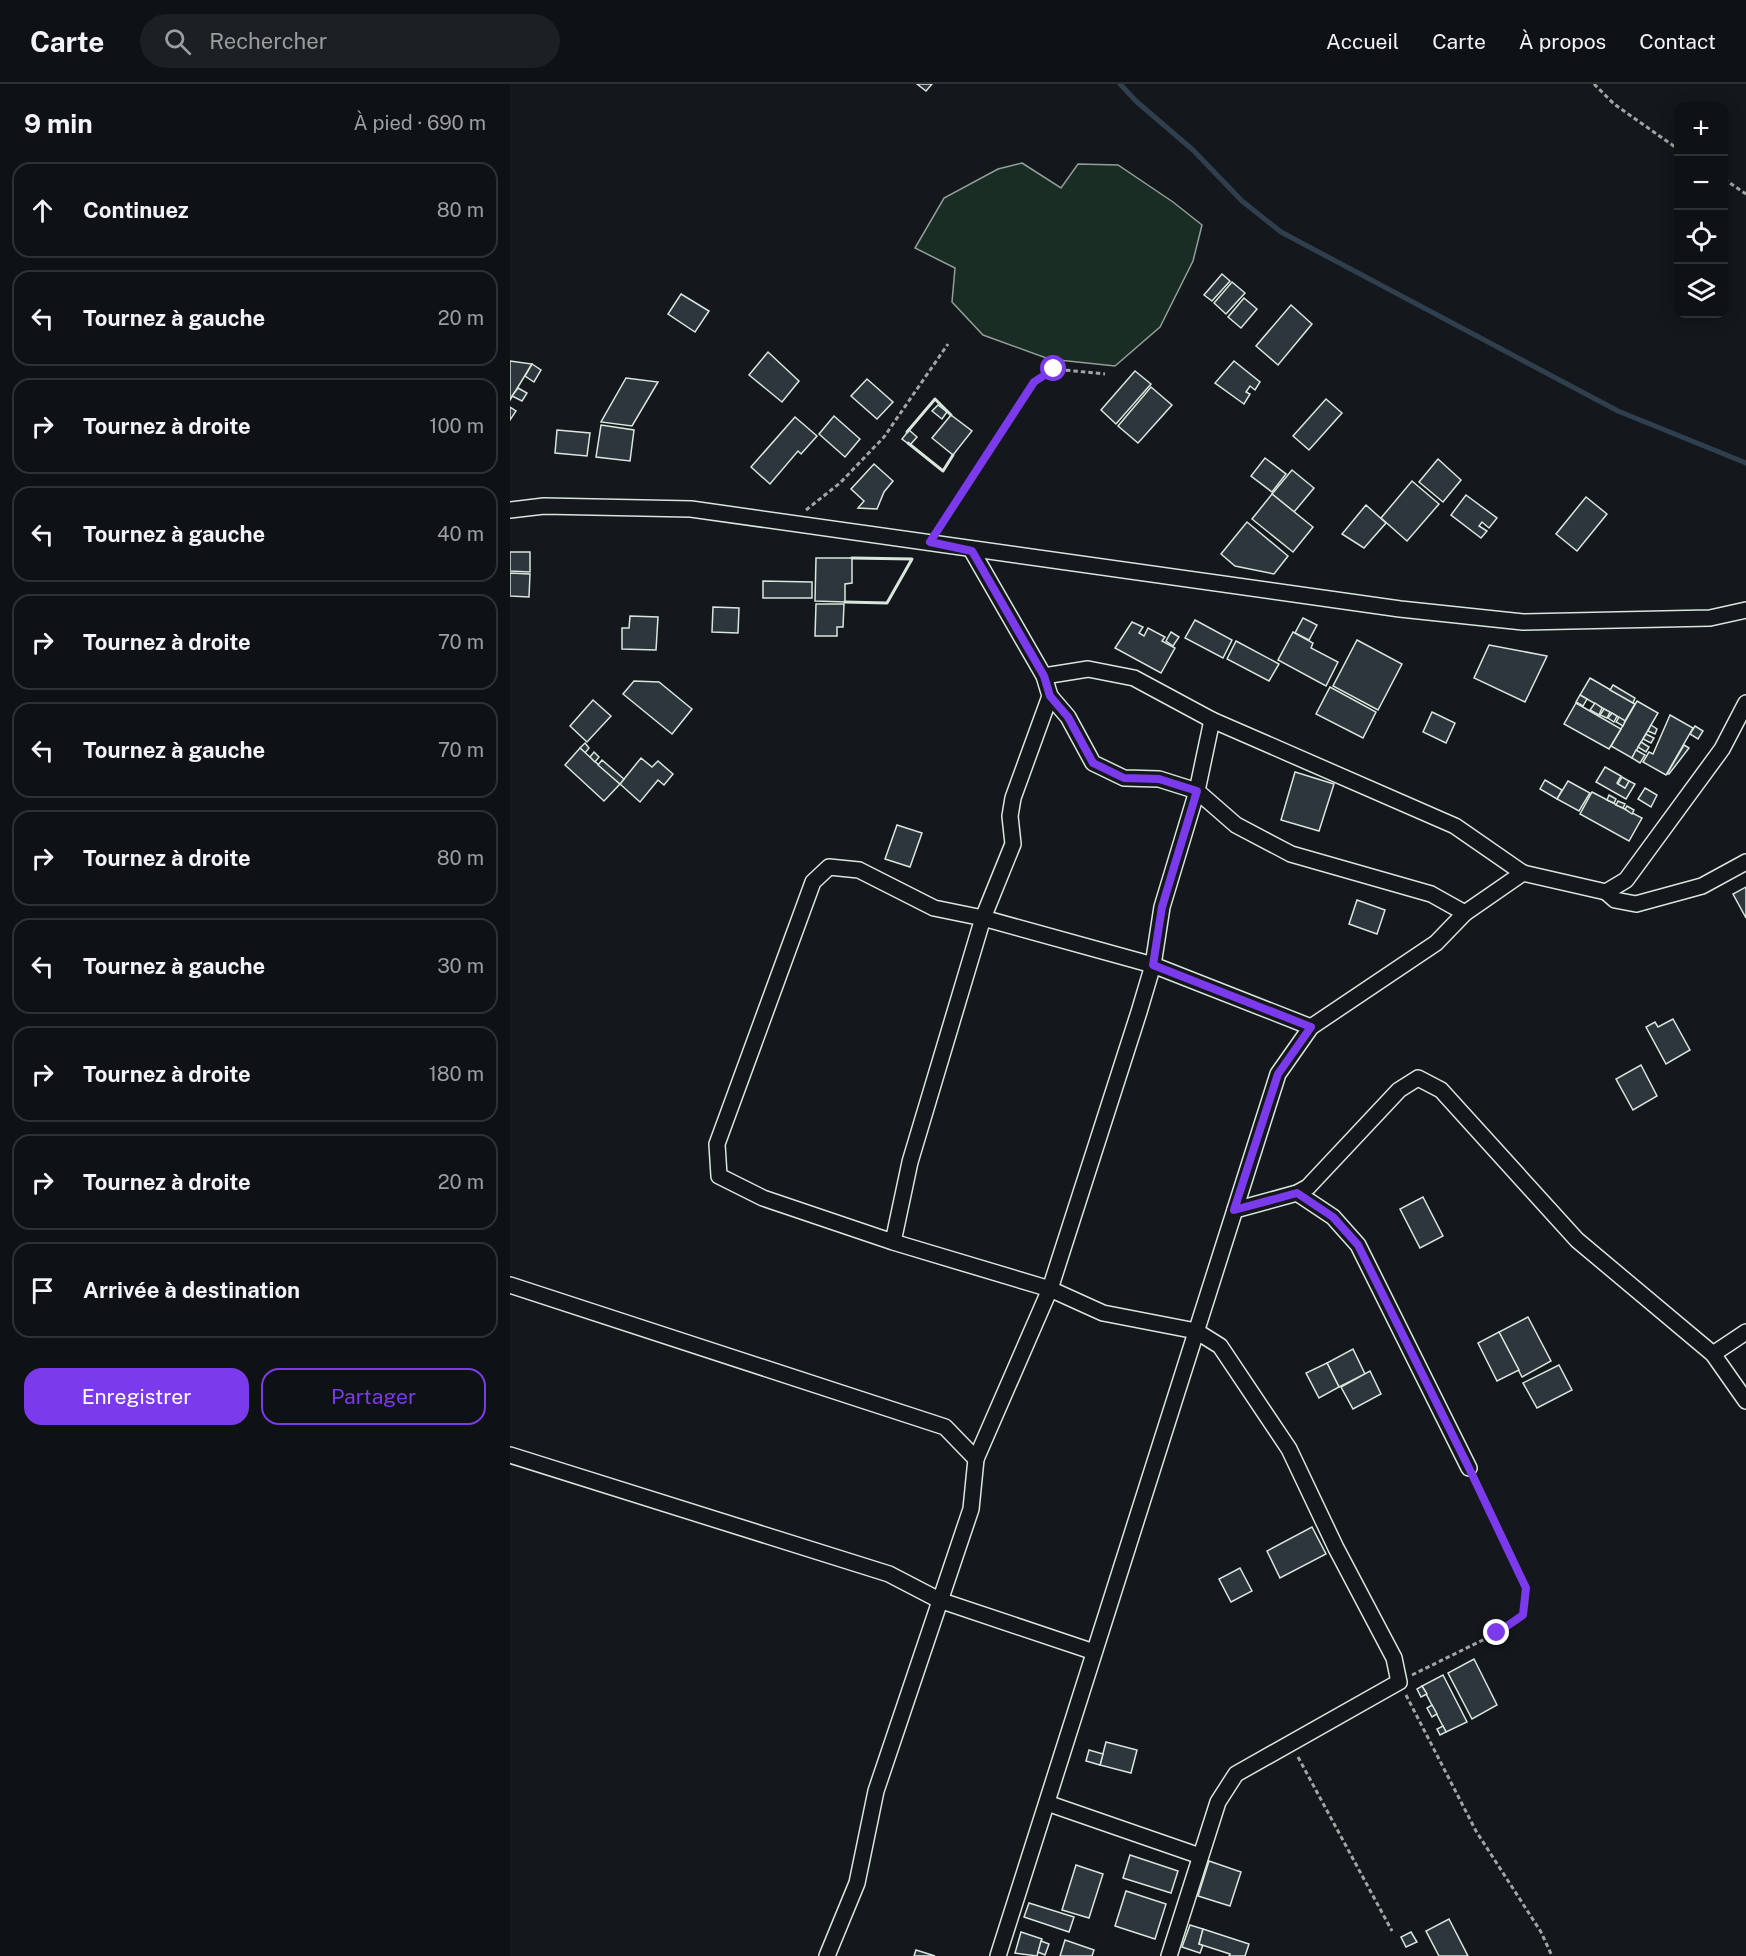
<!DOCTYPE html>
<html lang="fr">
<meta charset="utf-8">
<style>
:root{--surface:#0f1215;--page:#1d2022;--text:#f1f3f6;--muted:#9b9ea0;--line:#2f3234;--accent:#7c3aed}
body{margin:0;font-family:"Public Sans",sans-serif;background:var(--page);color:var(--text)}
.controls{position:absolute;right:18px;top:18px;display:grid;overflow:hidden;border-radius:12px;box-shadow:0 3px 15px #0003}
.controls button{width:54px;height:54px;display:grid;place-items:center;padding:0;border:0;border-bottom:2px solid var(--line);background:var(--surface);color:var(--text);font:30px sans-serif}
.stop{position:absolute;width:18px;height:18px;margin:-14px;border:4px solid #7c3aed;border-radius:50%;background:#fff}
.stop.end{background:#7c3aed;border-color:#fff;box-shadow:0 2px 6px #0008}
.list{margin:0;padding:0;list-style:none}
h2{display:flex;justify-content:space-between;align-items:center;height:78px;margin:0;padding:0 24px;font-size:26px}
h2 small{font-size:20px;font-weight:400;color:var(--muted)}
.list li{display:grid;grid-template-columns:39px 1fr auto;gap:18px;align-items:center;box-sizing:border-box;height:96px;margin:0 12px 12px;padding:0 12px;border:2px solid var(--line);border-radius:18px}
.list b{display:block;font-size:22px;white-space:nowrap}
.list em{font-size:20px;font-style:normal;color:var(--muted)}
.actions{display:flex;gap:12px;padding:18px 24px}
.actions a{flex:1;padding:14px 0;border:2px solid var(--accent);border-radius:18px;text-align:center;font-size:21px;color:var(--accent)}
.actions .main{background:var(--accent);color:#fff}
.icon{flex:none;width:33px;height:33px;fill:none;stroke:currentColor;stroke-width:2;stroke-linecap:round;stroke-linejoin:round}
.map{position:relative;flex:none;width:1236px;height:1872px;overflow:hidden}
header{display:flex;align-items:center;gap:36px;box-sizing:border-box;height:84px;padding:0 30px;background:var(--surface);border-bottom:2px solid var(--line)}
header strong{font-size:28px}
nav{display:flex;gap:33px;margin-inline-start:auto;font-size:21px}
.search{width:420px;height:54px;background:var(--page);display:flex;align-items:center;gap:15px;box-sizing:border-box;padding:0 21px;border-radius:33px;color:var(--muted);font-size:22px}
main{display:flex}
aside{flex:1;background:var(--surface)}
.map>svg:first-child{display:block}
.green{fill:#1a2d24;stroke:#939e99;stroke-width:1.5}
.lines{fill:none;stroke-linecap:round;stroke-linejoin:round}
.stream{stroke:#2f3f4d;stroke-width:5}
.building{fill:#2c363c;stroke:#d8e6dc;stroke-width:1.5}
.street-casing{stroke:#d8e6dc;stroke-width:18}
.path{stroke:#9da8a2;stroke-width:3;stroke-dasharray:4.5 3;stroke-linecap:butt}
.street{stroke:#14181c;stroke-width:15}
.wall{stroke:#d8e6dc;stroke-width:3}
.route{stroke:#7c3aed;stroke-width:8}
</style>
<header>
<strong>Carte</strong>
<div class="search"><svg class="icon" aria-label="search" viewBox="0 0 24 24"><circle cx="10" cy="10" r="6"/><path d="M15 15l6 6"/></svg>Rechercher</div>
<nav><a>Accueil</a><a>Carte</a><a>À propos</a><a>Contact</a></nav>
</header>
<main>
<aside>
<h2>9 min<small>À pied · 690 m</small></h2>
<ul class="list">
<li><svg class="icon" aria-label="ahead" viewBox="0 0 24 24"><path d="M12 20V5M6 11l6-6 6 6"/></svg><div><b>Continuez</b></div><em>80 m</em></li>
<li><svg class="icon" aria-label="left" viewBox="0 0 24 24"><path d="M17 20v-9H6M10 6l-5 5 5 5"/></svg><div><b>Tournez à gauche</b></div><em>20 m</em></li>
<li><svg class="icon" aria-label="right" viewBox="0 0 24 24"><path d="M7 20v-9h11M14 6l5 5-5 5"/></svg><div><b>Tournez à droite</b></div><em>100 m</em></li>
<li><svg class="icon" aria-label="left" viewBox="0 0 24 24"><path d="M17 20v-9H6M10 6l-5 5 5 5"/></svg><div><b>Tournez à gauche</b></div><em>40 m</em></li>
<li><svg class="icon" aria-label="right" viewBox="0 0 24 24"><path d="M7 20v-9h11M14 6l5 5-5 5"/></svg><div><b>Tournez à droite</b></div><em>70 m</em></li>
<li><svg class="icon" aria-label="left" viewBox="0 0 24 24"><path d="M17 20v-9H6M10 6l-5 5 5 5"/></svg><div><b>Tournez à gauche</b></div><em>70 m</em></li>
<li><svg class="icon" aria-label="right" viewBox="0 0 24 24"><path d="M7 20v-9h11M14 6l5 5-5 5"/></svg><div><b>Tournez à droite</b></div><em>80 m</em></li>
<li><svg class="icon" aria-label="left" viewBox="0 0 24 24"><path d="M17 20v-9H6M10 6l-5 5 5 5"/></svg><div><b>Tournez à gauche</b></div><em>30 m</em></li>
<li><svg class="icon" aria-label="right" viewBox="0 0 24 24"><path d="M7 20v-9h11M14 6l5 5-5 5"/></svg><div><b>Tournez à droite</b></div><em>180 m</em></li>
<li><svg class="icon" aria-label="right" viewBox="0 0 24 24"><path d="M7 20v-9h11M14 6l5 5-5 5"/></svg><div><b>Tournez à droite</b></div><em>20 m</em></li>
<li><svg class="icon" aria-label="arrive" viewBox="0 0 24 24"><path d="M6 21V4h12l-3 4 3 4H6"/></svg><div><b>Arrivée à destination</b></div></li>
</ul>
<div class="actions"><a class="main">Enregistrer</a><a>Partager</a></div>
</aside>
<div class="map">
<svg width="1236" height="1872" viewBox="0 0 1236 1872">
<rect width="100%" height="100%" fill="#14181c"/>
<polygon class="green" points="512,79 551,104 568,80 608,81 663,118 692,141 683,177 650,243 605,282 539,275 473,251 442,218 445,184 405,164 434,114 488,85"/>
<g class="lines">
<polyline class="stream" points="610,0 627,18 683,66 732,117 771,148 1108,327 1236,379"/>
</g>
<g class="building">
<polygon points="407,0 422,0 416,7"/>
<polygon points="712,190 720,197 702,217 694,211"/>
<polygon points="722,198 735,209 716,230 704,219"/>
<polygon points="171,210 199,227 185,248 158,230"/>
<polygon points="734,214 747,225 731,244 718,233"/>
<polygon points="781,221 802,240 768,281 746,262"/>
<polygon points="258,268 289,297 272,318 239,291"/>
<polygon points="0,277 22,280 0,316"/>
<polygon points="724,277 750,298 745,306 740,302 736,308 740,310 734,320 705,299"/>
<polygon points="22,280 31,286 24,298 15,292"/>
<polygon points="625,287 641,300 606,340 591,326"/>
<polygon points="116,294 148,298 122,342 91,338"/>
<polygon points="357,295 383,318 367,335 341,312"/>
<polygon points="641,303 662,321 628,359 608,342"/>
<polygon points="8,304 17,309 12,317 2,312"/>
<polygon points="816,315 832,329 799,366 783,352"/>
<polygon points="428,321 437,328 432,335 422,327"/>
<polygon points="0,323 6,327 0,336"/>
<polygon points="441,331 462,347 443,371 422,354"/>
<polygon points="324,332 350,355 335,373 309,350"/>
<polygon points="285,333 307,352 291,370 288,367 260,400 241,383"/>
<polygon points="91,341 124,346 120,377 86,373"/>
<polygon points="47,346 80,349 77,372 45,369"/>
<polygon points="399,346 407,353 400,361 392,355"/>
<polygon points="755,374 776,390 762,408 741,392"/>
<polygon points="928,375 951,396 933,418 909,398"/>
<polygon points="364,380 383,397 374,408 367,425 348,424 354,417 341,405"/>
<polygon points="782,386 804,404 784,428 762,410"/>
<polygon points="902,397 929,420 897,457 871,434"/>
<polygon points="762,410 803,443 783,468 742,435"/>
<polygon points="956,411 987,434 979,444 972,438 969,442 977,447 971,454 941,431"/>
<polygon points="1076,413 1097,430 1067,467 1046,450"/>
<polygon points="856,421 876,439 854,464 832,450"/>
<polygon points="737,438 778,472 764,490 725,482 711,470"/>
<polygon points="0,468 20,468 20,488 0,487"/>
<polygon points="306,474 342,474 342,499 335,500 335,518 305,517"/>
<polygon points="0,489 20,490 19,513 0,512"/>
<polygon points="253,497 302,498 302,514 253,514"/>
<polygon points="306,520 334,520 333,543 327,543 327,552 305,552"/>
<polygon points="203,523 229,524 228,549 202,548"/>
<polygon points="120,532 148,533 146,566 112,565 112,544 119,544"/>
<polygon points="793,534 807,541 799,556 785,549"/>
<polygon points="685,536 722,556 713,574 675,554"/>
<polygon points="622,538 633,543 629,549 634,552 638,544 655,553 652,557 665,564 651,589 605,564"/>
<polygon points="661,548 669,553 663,562 656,557"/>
<polygon points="783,548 803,559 801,564 828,578 816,602 768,576"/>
<polygon points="847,556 892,580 868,626 823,602"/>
<polygon points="726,557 769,580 759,597 717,575"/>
<polygon points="979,561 1037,572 1015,618 964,594"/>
<polygon points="1080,594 1125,620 1115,637 1070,611"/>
<polygon points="124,597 149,598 182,625 162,650 113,610"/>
<polygon points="1103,601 1125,614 1123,619 1100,606"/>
<polygon points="820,603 866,628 853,654 806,630"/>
<polygon points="1070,611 1077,615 1073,622 1066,618"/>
<polygon points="83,616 101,632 77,658 60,642"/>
<polygon points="1127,617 1148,629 1122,674 1101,662"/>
<polygon points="1066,619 1111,645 1099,665 1054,640"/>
<polygon points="1085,619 1092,624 1089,631 1080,626"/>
<polygon points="1094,625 1100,628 1097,634 1090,631"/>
<polygon points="922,628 945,639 936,659 913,648"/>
<polygon points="1102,629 1107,632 1104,638 1098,634"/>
<polygon points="1160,631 1183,644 1156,691 1133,678 1139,668 1143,670"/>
<polygon points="1109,633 1115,637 1113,642 1106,638"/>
<polygon points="1141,641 1147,645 1145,650 1138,647"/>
<polygon points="1185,642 1193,647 1188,655 1180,650"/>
<polygon points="1136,650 1144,654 1141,659 1133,655"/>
<polygon points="1131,658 1139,663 1136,668 1128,663"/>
<polygon points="75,659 79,664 75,669 70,664"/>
<polygon points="1174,661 1179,664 1159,690 1157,690"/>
<polygon points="70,664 110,700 94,717 55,681"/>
<polygon points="1126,666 1135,671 1130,679 1122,674"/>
<polygon points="84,668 89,673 85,678 80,673"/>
<polygon points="131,674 142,683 148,677 163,690 154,701 148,696 130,718 110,700"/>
<polygon points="92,676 114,695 110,700 88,681"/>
<polygon points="1095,683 1111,692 1107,699 1115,704 1119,697 1125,700 1116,715 1086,698"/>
<polygon points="785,688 824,700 809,747 771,736"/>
<polygon points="1112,693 1119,697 1115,704 1108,700"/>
<polygon points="1035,696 1052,706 1047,715 1030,705"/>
<polygon points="1058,697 1080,709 1069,727 1047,715"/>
<polygon points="1135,704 1147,711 1141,723 1128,715"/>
<polygon points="1082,708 1132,734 1119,757 1070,730"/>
<polygon points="1099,711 1106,715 1104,719 1097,716"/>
<polygon points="1108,717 1115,720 1113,724 1106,721"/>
<polygon points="1117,722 1124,726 1122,730 1115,725"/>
<polygon points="387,741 412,749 400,783 375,775"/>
<polygon points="1236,803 1236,834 1223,810"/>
<polygon points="847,816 875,826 867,850 839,840"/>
<polygon points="1163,935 1180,966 1156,980 1136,943 1145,938 1148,943"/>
<polygon points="1131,981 1147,1012 1123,1026 1106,995"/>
<polygon points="913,1113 933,1152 910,1164 890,1125"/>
<polygon points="1018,1233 1041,1277 1012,1293 989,1248"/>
<polygon points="989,1248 1009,1286 987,1297 968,1259"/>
<polygon points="843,1265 855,1290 829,1303 817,1279"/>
<polygon points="817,1279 829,1303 809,1314 796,1289"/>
<polygon points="1049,1281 1062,1306 1027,1324 1013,1299"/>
<polygon points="860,1287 871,1310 843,1325 831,1303"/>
<polygon points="802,1443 816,1470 770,1494 757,1467"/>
<polygon points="730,1484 742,1507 721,1518 709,1495"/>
<polygon points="964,1575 987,1621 962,1635 938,1589"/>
<polygon points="933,1591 957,1638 936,1648 912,1602"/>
<polygon points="912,1602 917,1610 911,1613 907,1605"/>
<polygon points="922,1621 927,1630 922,1633 917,1624"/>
<polygon points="933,1642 936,1648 930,1651 927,1645"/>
<polygon points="596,1658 627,1666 621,1689 590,1681"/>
<polygon points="579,1666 593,1670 590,1681 576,1677"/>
<polygon points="620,1771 668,1787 661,1809 613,1794"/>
<polygon points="699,1777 731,1788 720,1822 688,1812"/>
<polygon points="566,1781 593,1790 579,1834 552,1826"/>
<polygon points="616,1807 656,1820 645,1855 605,1842"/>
<polygon points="519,1819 564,1833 559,1848 514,1833"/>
<polygon points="939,1835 958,1872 929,1872 916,1847"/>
<polygon points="680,1841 693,1845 689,1860 693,1861 690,1869 672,1863"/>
<polygon points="693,1845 739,1860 735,1872 719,1872 720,1870 689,1860"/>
<polygon points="511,1848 532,1855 527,1872 505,1869"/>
<polygon points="901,1848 907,1858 896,1863 891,1853"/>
<polygon points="555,1856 584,1866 582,1872 550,1872"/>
<polygon points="531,1857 539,1860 535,1871 528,1868"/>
<polygon points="406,1866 425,1872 404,1872"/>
</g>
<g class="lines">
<g class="street-casing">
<g id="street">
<polyline points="0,426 34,422 181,425 890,525 1013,538 1200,534 1236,526"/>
<polyline points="462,467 534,592 540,612 503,714 500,732 503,760 473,834 643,881 801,943"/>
<polyline points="534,592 578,585 624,594 702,636 945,742 1013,789"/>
<polyline points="540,612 558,633 583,679 614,694 649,695 687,707 726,741 781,770 921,810 955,829"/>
<polyline points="1096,808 1105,816 1126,820 1192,802 1236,778"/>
<polyline points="787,1109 823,1133 848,1161 959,1384"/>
<polyline points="725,1126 787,1109 798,1103 889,1006 908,994 931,1006 1067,1156 1203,1270 1236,1317"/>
<polyline points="383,1158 400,1078 473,834 424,824 349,786 319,783 303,798 207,1060 209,1092 253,1114 383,1158 540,1205 593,1229 686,1247 710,1262 779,1365 826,1464 884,1574 889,1598 726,1690 708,1718 659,1872"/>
<polyline points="0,1201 435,1343 466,1375 461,1425 366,1707 347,1799 317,1872"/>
<polyline points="1203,1270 1236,1248"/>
<polyline points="0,1371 379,1490 429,1516 584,1568"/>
<polyline points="466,1375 540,1205 629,928 643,881 652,823 687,707 702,636"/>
<polyline points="537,1719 690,1772"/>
<polyline points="488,1872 768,990 801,943 926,859 955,829 1013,789 1096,808 1116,796 1212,665 1236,619"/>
</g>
</g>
<g class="path">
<polyline points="1084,0 1104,20 1168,65"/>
<polyline points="1214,95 1236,110"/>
<polyline points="296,426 330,399 374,353 438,260"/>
<polyline points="429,444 524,298 544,285 595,290"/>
<polyline points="902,1591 987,1549 1013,1531 1016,1504 965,1396"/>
<polyline points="896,1611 966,1747 1031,1848 1042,1872"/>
<polyline points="788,1673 882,1847"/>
</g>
<use href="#street" class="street"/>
<g class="wall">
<polyline points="397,348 425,315 441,331"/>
<polyline points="398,359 433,387 443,371"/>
<polyline points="335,518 377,519 402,475 342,474"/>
</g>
</g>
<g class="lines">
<polyline class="route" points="544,285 524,298 420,458 462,467 534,592 540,612 558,633 583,679 614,694 649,695 687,707 652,823 643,881 801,943 768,990 724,1126 787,1109 823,1133 848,1161 959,1384 1016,1504 1013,1531 987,1549"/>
</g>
</svg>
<div class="controls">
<button>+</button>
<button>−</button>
<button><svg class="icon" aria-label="locate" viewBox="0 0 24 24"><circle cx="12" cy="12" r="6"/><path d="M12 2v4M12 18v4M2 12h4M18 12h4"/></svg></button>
<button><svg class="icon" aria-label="layers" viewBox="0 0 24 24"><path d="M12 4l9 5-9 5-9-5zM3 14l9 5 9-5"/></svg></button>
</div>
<div class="stop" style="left:544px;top:285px"></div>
<div class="stop end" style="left:987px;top:1549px"></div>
</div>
</main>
